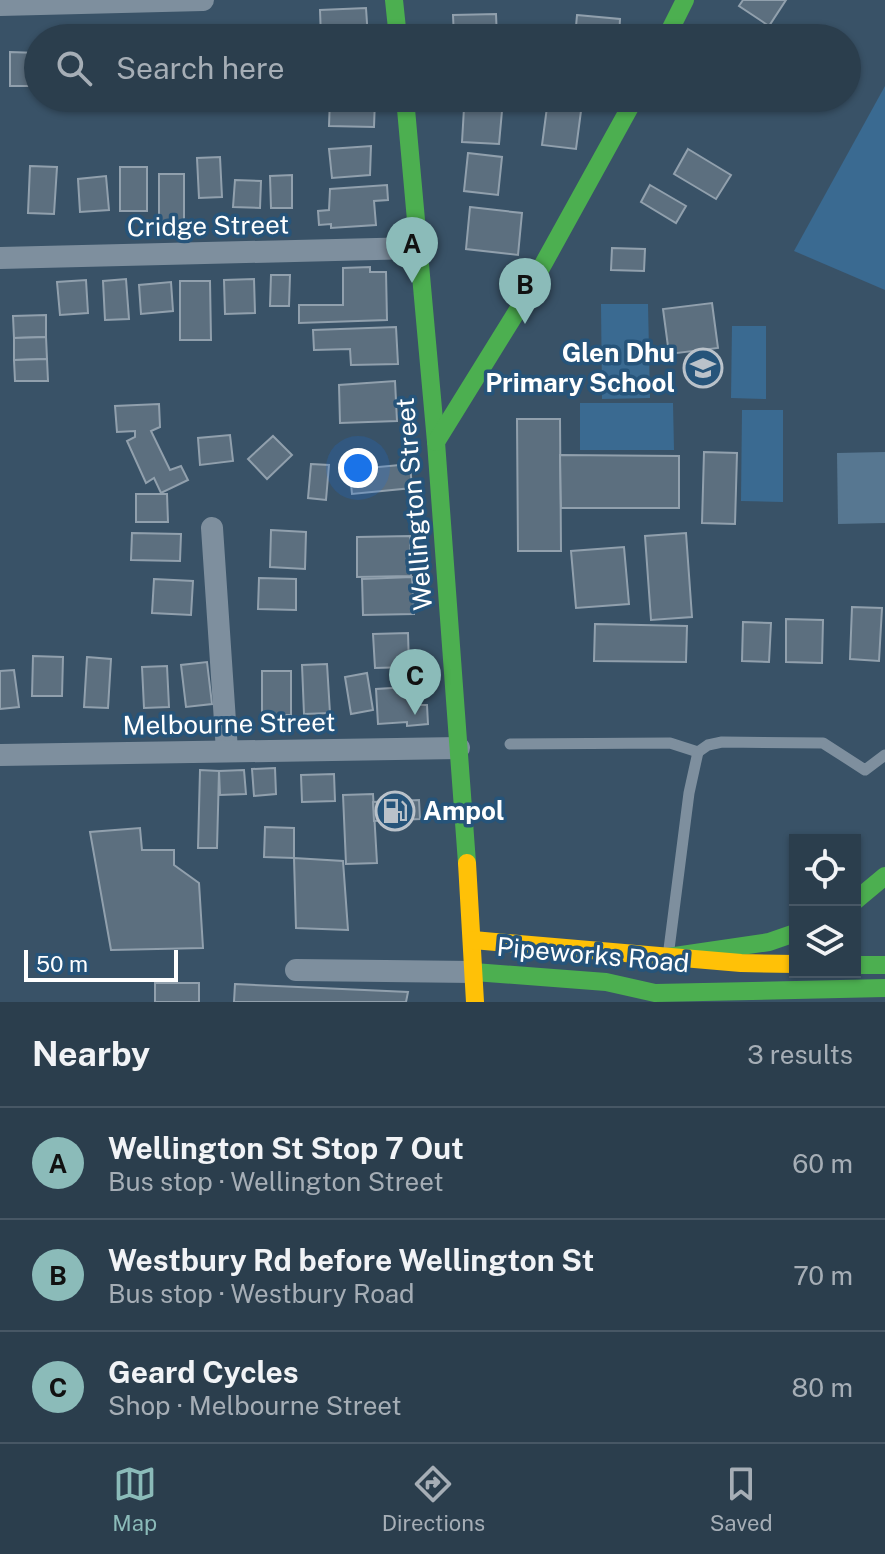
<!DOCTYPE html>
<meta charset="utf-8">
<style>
:root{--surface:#2b3e4d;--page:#374957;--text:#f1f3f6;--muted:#a6aeb6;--line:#475765;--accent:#8bbbb9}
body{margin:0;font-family:"Public Sans",sans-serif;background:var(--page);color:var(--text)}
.controls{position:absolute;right:24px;bottom:24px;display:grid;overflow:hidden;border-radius:0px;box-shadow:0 2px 6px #0004}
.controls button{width:72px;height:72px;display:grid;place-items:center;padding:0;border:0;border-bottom:2px solid var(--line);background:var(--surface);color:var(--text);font:40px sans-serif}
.scale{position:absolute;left:24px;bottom:20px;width:154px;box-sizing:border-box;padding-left:8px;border:4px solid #fff;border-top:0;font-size:22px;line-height:28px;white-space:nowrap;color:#fff;-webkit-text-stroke:6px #26547a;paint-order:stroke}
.you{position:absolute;left:358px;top:468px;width:28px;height:28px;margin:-20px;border:6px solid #fff;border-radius:50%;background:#1a73e8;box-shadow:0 0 0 12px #1a73e833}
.badge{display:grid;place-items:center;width:52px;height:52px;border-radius:50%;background:var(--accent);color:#111;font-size:26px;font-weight:700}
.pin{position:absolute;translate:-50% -66px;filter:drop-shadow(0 2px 4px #0008)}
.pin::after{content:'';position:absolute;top:42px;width:28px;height:24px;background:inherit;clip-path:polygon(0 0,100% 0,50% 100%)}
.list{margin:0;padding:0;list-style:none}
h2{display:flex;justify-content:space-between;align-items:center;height:104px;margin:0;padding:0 32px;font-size:34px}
h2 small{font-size:26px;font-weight:400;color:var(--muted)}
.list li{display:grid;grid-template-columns:52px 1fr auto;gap:24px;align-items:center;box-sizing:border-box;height:112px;padding:0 32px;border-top:2px solid var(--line)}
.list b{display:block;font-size:30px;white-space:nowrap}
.list p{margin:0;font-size:26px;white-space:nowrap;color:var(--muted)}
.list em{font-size:26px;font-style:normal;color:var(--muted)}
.icon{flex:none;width:44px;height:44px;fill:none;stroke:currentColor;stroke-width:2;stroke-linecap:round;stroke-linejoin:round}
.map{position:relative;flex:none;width:885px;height:1002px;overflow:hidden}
.search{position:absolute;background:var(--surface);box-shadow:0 2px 6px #0004;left:24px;right:24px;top:24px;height:88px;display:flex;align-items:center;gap:20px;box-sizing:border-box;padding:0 28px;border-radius:44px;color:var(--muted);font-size:30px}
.sheet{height:440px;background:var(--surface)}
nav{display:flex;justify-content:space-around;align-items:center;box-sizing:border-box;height:112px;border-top:2px solid var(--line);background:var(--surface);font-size:22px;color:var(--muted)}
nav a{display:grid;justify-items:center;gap:4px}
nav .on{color:var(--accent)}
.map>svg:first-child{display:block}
.green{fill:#3a6a91}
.water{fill:#577791}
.building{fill:#5c6f7f;stroke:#91a0ad;stroke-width:2}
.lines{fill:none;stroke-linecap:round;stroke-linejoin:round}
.lane{stroke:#7e8f9e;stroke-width:11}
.street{stroke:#7e8f9e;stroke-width:22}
.fast{stroke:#4caf50;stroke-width:18}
.slow{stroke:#ffc107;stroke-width:18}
.labels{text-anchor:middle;stroke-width:7;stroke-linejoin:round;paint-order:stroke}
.street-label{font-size:26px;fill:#fff;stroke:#26547a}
.poi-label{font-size:26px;font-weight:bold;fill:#fff;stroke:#26547a;text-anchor:end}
</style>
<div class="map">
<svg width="885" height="1002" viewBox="0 0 885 1002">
<rect width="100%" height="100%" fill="#395267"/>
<g class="green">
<polygon points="885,86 885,290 794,251"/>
<polygon points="601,304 648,304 650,398 602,399"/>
<polygon points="732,326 766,326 766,399 731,398"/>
<polygon points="580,403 673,403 674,450 580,450"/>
<polygon points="742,410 783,410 783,502 741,501"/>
</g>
<polygon class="water" points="885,452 885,523 838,524 837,453"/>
<g class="building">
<polygon points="743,0 786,0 769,26 739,6"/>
<polygon points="366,8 368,38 321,38 320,10"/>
<polygon points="496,14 497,38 454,38 453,15"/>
<polygon points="577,15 620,19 619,38 575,38"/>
<polygon points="10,52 38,53 38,86 10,86"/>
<polygon points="330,98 375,99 374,127 329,126"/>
<polygon points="547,107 581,111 576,149 542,145"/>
<polygon points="464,108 502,111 499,144 462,142"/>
<polygon points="371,146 370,175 332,178 329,149"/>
<polygon points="688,149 731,175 716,199 674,174"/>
<polygon points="468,153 502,157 498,195 464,191"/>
<polygon points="220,157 222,197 199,198 197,158"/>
<polygon points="30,166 57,167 54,214 28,213"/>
<rect x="120" y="167" width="27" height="44"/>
<rect x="159" y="174" width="25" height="47"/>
<polygon points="292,175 292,208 271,208 270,176"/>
<polygon points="106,176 109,210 80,212 78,179"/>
<polygon points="235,180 261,181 260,208 233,207"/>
<polygon points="387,185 388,200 374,201 376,225 331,228 331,224 319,225 318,211 329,210 330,189"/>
<polygon points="650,185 686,206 676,223 641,202"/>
<polygon points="470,207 522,213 518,255 466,249"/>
<polygon points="612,248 645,249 644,271 611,270"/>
<polygon points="370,267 370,272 386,272 387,320 299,323 299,305 343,305 343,268"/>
<polygon points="271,275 290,275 289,306 270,306"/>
<polygon points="126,279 129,319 105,320 103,281"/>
<polygon points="254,279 255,313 225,314 224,280"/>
<polygon points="86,280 88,313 60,315 57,282"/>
<polygon points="180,281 210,281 211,340 180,340"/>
<polygon points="171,282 173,311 141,314 139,285"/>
<polygon points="712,303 718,348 669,354 663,309"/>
<polygon points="46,315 46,337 14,338 13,316"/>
<polygon points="396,327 398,364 351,365 350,349 314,350 313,330"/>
<polygon points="46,337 47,359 14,360 14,338"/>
<polygon points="47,359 48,381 15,381 14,360"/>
<polygon points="395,381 397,421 340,423 339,385"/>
<polygon points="159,404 160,427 151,431 170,470 181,466 188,480 161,493 154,478 146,483 127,441 135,437 135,431 117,432 115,406"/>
<polygon points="517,419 560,419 561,551 518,551"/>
<polygon points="230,435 233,461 200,465 198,438"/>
<polygon points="273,436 292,455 267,479 248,459"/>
<polygon points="704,452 737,453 735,524 702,523"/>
<polygon points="560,455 679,456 679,508 561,508"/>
<polygon points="311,464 329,465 326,500 308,498"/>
<polygon points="410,464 412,488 352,494 351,484 348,484 347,470"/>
<polygon points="136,494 167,494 168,522 136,522"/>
<polygon points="271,530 306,532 305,569 270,567"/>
<polygon points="132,533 181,534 180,561 131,560"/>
<polygon points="686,533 692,617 651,620 645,536"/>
<polygon points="410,536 411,576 357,577 357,537"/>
<polygon points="624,547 629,604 576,608 571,551"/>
<polygon points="412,577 414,614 363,615 362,579"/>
<polygon points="259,578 296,579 296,610 258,609"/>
<polygon points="154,579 193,581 191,615 152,613"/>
<polygon points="852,607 882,608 879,661 850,659"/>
<polygon points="786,619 823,620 822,663 786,662"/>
<polygon points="743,622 771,623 769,662 742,661"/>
<polygon points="595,624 687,626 686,662 594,661"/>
<polygon points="408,633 409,667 375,668 373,634"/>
<polygon points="33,656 63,657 62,696 32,696"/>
<polygon points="87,657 111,659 108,708 84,707"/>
<polygon points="207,662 212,704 186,707 181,665"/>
<polygon points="327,664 330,713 304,714 302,665"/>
<polygon points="167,666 169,707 144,708 142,667"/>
<polygon points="14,670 19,707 0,709 0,671"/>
<rect x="262" y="671" width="29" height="44"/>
<polygon points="367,673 373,710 351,714 345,677"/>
<polygon points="408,687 413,689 414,705 427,705 428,724 407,726 407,722 378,724 376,689"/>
<polygon points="275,768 276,794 254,796 252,769"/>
<polygon points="200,770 219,771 217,848 198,848"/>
<polygon points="244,770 246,794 220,795 219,771"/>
<polygon points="334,774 335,801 302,802 301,775"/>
<polygon points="373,794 377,863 346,864 343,795"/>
<polygon points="419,800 420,819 374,821 373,802"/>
<polygon points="265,827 294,828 294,858 264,857"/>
<polygon points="140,828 142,850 174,850 174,865 199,883 203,948 111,950 90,832"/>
<polygon points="294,858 343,861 348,930 296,928"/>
<rect x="155" y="983" width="44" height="19"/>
<polygon points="235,984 408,992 406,1002 234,1002"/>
</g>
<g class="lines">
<g class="lane">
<polyline points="510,744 670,743 698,752 708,745 722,742 823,743 865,770 885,755"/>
<polyline points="669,949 689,793 698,752"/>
</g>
<g class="street">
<polyline points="0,5 203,0"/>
<polyline points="0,258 417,248"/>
<polyline points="212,528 227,751"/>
<polyline points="0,755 459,748"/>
<polyline points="296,970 474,972"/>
</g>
<g class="fast">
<polyline points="394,0 398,38"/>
<polyline points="666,38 685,0"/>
<polyline points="405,98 436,442 467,863"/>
<polyline points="436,442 519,308 635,98"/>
<polyline points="855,901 885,876"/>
<polyline points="668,957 769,942 795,933"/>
<polyline points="855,965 885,965"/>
<polyline points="474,972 606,982 655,993 885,988"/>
</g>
<g class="slow">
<polyline points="467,863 475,1002"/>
<polyline points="473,940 741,963 795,964"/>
</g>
</g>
<defs>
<g id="school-ring" transform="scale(2)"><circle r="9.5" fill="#26547a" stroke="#bac2ca" stroke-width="1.5"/><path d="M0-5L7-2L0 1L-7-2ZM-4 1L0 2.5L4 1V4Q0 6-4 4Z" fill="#bac2ca"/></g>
<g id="fuel-ring" transform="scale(2)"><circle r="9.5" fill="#26547a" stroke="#bac2ca" stroke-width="1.5"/><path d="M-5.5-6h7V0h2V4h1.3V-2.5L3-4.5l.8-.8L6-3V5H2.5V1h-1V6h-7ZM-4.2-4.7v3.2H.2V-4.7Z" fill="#bac2ca"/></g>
</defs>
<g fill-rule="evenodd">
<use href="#school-ring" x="703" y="368"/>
<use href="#fuel-ring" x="395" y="811"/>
</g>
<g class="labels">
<g class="street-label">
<text transform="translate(208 226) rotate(-1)" y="9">Cridge Street</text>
<text transform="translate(414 504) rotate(-95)" y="9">Wellington Street</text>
<text transform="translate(229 724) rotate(-1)" y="9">Melbourne Street</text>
<text transform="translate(593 955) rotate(5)" y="9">Pipeworks Road</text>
</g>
<g class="poi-label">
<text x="675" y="362">Glen Dhu<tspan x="675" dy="30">Primary School</tspan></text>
<text x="423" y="820" text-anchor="start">Ampol</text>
</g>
</g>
</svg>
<div class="controls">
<button><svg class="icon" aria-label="locate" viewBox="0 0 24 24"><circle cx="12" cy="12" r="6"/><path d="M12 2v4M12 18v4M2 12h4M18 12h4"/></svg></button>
<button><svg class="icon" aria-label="layers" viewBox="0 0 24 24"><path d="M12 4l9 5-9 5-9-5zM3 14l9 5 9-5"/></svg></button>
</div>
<div class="scale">50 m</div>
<div class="you"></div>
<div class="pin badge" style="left:412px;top:283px">A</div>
<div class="pin badge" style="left:525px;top:324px">B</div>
<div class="pin badge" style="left:415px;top:715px">C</div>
<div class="search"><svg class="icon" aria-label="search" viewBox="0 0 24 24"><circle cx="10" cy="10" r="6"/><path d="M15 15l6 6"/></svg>Search here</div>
</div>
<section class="sheet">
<h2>Nearby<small>3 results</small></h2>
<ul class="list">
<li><span class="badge">A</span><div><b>Wellington St Stop 7 Out</b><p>Bus stop · Wellington Street</p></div><em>60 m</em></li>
<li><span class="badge">B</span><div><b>Westbury Rd before Wellington St</b><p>Bus stop · Westbury Road</p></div><em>70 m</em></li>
<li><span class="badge">C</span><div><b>Geard Cycles</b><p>Shop · Melbourne Street</p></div><em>80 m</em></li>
</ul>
</section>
<nav>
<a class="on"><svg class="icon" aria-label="map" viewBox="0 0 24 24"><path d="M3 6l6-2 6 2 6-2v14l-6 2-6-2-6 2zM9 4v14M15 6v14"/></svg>Map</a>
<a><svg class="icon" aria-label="directions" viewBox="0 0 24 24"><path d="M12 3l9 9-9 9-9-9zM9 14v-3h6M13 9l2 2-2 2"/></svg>Directions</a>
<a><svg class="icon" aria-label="saved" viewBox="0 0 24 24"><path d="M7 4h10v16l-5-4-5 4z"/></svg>Saved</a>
</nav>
